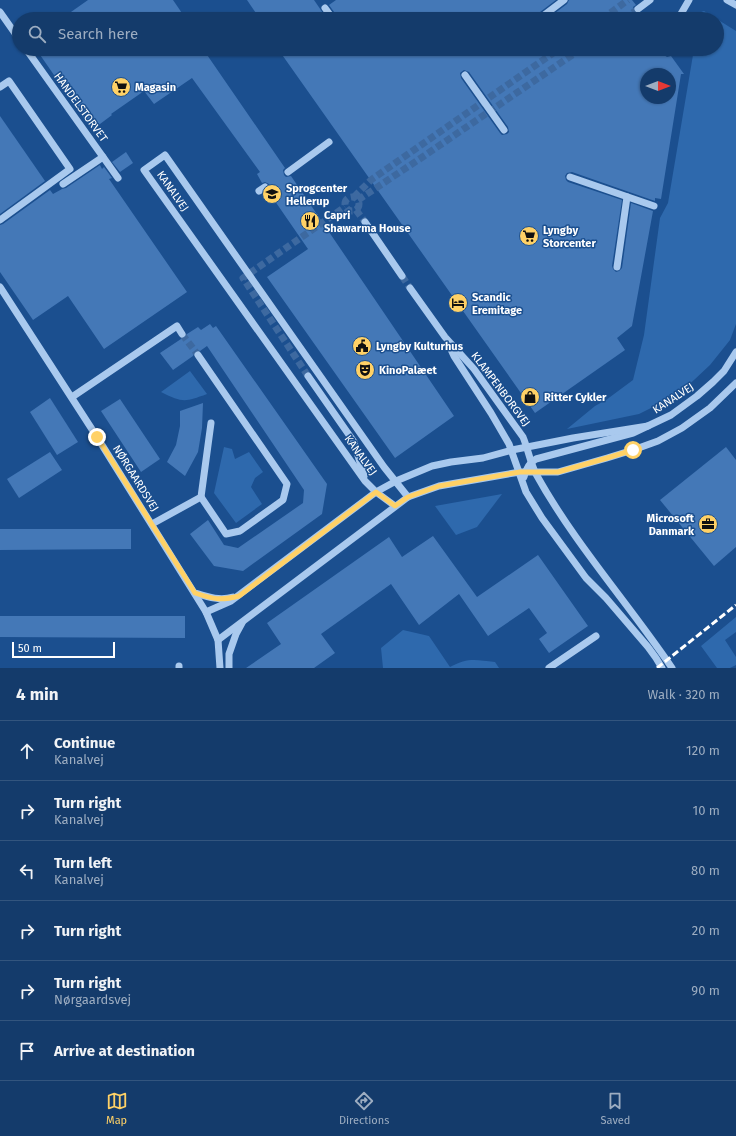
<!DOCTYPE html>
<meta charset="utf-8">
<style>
:root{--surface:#143b6b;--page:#1d4271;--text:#f1f3f6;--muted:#9dadc1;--line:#33557e;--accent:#ffd166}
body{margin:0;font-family:"Fira Sans",sans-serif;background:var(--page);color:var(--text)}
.compass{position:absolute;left:640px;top:68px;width:36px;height:36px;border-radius:50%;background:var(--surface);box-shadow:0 1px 3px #0004;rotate:90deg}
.scale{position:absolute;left:12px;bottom:10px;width:103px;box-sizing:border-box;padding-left:4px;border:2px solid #fff;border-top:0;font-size:11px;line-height:14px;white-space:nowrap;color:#fff;-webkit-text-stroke:3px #1b4f8f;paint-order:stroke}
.stop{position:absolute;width:12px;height:12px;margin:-9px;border:3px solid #ffd166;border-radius:50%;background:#fff}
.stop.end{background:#ffd166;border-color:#fff;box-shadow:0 1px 4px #0008}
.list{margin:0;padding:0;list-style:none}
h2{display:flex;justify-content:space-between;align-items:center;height:52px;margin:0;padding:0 16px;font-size:17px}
h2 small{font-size:13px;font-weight:400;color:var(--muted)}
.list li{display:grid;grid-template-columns:26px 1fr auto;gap:12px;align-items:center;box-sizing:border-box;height:60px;padding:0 16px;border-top:1px solid var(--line)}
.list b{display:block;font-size:15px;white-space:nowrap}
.list p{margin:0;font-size:13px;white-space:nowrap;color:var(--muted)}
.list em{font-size:13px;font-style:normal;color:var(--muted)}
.icon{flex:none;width:22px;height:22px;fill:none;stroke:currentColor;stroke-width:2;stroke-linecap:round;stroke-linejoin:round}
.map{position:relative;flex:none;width:736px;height:668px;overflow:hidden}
.search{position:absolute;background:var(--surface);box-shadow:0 1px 3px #0004;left:12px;right:12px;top:12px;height:44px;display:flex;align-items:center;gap:10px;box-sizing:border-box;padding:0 14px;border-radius:22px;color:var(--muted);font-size:15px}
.sheet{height:412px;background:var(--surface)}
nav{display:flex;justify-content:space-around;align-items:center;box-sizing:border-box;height:56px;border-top:1px solid var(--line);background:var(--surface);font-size:11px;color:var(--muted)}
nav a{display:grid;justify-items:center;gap:2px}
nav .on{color:var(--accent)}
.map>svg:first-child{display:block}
.green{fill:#2e69ad}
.building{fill:#4478b7;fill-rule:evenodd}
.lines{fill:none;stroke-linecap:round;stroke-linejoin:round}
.minor-tunnel{stroke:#3d69a0;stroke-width:7;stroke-dasharray:7 3.5;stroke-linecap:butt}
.minor{stroke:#a9c9ee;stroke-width:7}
.rail{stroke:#fff;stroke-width:3;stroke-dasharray:7 3;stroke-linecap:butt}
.route{stroke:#ffd166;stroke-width:5}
.labels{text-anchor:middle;stroke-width:3;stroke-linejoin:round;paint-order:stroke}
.poi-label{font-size:11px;font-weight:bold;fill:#fff;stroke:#1b4f8f;text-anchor:start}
.street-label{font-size:11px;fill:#fff;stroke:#1b4f8f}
</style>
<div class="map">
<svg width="736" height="668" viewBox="0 0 736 668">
<rect width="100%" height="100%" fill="#1b4f8f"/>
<g class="green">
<polygon points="704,11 736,31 736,324 730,340 710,365 679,394 639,414 567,429 595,406 606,400 633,380 644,335 660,218 668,203 694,49 717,49 717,19 700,19 701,12"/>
<path d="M190,371L207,394C185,402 183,403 161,392Z"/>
<polygon points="224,447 232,449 235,459 249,452 263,472 255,478 251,487 262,504 236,523 214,493"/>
<polygon points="502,494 477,527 456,535 435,506"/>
<polygon points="736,617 736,632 725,640 736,657 736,665 730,668 717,668 701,646"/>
<path d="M403,630L429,636L450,667C468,657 476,660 495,662L499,668H383L381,648Z"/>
</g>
<g class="building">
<polygon points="88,0 173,0 186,19 61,19"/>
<polygon points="247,0 314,0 327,19 260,19"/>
<polygon points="336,0 556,0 540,12 538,16 539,19 338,19 337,16 329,5"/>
<polygon points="569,0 632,0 636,5 633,7 634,12 636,14 641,13 646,19 547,19 567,4"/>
<polygon points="36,49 203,49 285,168 283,170 284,175 286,177 291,176 454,416 395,458 267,277 308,249 268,191 270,187 269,184 265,182 262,183 257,174 260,172 192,78 154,104 144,91 111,114 112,115 92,130"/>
<path d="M278,49H664L663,53L664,55L667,57L671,56L684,74H681L661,199L655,198V201L572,172L567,173L565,176L566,180L568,182L622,200L612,266L613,269L616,272L619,271L622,268L631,203L653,211L632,326L617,338L625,350L535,413ZM464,70L469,72L508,127L509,132L507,134L502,135L500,133L461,78L460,73ZM646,74H670V98H646Z"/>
<polygon points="0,116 45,181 0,214"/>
<polygon points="126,152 133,163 120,172 112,162"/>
<polygon points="100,165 102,169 104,167 112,178 109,179 187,292 104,349 68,296 33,320 0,272 0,225 3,224 50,190 53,194 62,189 66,188"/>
<polygon points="210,324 213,328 216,326 327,484 322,514 243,571 214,566 190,534 208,520 224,545 238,548 303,503 304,490 207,346 200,351 197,350 195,351 193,356 173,370 160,353 181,339 185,338 187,334 198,327 201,330"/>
<polygon points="50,398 78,442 57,455 30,412"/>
<polygon points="120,399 160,459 141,472 101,411"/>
<polygon points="203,403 202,428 198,452 185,476 167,462 176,445 180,426 180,411"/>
<polygon points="726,447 736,460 736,547 714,566 660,500"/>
<polygon points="50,452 62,470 19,498 7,479"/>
<polygon points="0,529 131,529 131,549 0,550"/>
<polygon points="433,536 477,597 538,555 588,626 549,653 539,639 547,633 529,608 488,636 459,594 419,625 391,584 321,634 335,653 314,668 246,668 281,644 267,623 389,537 402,557"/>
<polygon points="0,616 185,616 185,638 0,637"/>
</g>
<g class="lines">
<g class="minor-tunnel">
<polyline points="602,19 628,0"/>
<polyline points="624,19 638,9"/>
<circle cx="352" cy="204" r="7"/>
<polyline points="354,197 371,180 559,49"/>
<polyline points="358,200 424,156 581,49"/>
<polyline points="356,210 365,222"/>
<polyline points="402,276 410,288"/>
<polyline points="182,334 198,355"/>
<polyline points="308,376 243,278 345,207"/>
</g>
<g class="minor">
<polyline points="727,0 736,5"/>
<polyline points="325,8 333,19"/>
<polyline points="638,9 650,0"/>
<polyline points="0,12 19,39"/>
<polyline points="543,16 564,0"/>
<polyline points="678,19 689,0"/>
<polyline points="26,49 118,178"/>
<polyline points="668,52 669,49"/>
<polyline points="465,75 504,130"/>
<polyline points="0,87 9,81 70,169 0,220"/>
<polyline points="288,172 329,142"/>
<polyline points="570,177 654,206"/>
<polyline points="63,184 103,157"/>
<polyline points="259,191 265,187"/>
<polyline points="365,222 402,276"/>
<polyline points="617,267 627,197"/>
<polyline points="0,287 97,437 206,612 218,640 220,668"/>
<path d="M410,288L445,337L474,369L523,437C528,449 530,462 536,474C574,543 628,603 672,668"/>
<polyline points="449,345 454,356 491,413 509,444 526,492 542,518 586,578 606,598 648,647 656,658 662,668"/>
<polyline points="198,355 287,484 283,500 240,531 226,534 201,497"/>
<polyline points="308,376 354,442 364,476"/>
<polyline points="72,397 177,326 182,334"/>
<path d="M524,477C526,468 529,463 536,459L633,433L671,415L697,396L713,382L724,371L736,352"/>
<polyline points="395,506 376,492 365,481 144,170 165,155 384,467 408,497"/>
<polyline points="152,524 201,497 211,423"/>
<path d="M195,593C208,597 220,601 233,597"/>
<polyline points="206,612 231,601 376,492 396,481 432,466 451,462 483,458 512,450 573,438 648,426"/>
<polyline points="218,640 408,497 439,486 491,477 520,472 558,472 607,458 633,450 658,441 682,428 710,408 736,383"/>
<polyline points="179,666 179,668"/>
<polyline points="229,668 229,654 236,634 242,623"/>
<polyline points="549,668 596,636"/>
</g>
<polyline class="rail" points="657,668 736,605"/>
</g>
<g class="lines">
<path class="route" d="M97,437L195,593C213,599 220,601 239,596L376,492L395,506L408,497L439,486L520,472H558L607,458L633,450"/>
</g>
<defs>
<g id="supermarket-disc" transform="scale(1)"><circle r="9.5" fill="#ffd166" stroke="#1b4f8f"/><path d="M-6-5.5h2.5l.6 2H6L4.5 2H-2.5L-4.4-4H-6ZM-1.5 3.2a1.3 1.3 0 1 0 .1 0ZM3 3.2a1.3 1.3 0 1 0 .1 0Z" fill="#111"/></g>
<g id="school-disc" transform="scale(1)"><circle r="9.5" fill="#ffd166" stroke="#1b4f8f"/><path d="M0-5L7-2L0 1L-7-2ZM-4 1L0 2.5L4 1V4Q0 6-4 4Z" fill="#111"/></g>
<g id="restaurant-disc" transform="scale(1)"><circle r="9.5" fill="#ffd166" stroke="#1b4f8f"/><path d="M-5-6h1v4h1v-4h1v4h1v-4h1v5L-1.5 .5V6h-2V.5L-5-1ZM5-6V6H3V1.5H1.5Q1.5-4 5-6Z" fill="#111"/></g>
<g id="hotel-disc" transform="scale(1)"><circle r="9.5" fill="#ffd166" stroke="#1b4f8f"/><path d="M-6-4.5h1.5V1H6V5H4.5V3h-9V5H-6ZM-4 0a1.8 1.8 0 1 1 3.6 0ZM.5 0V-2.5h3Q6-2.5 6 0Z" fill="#111"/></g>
<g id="civic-disc" transform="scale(1)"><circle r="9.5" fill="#ffd166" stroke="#1b4f8f"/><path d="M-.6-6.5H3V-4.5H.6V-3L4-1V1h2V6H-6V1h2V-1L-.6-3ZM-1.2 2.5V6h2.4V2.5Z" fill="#111"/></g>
<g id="theatre-disc" transform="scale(1)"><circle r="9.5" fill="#ffd166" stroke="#1b4f8f"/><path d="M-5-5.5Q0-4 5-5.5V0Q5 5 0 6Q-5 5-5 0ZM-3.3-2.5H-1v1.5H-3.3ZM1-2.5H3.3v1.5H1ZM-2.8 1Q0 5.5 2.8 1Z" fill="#111"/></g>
<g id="shop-disc" transform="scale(1)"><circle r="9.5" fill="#ffd166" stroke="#1b4f8f"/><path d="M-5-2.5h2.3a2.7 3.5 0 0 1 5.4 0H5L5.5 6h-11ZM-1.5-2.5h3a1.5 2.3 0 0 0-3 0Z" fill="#111"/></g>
<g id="office-disc" transform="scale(1)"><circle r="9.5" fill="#ffd166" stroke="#1b4f8f"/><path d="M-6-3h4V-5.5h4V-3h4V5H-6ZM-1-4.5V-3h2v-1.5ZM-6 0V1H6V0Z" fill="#111"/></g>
</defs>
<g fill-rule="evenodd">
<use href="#supermarket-disc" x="121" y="87"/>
<use href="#school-disc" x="272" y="194"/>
<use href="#restaurant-disc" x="310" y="221"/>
<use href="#supermarket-disc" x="529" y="236"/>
<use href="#hotel-disc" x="458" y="303"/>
<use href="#civic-disc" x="362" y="346"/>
<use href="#theatre-disc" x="365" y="370"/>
<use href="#shop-disc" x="530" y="397"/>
<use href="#office-disc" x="708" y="524"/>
</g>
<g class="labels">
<g class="poi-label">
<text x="135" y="91">Magasin</text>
<text x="286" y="192">Sprogcenter<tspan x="286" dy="13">Hellerup</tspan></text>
<text x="324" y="219">Capri<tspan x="324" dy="13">Shawarma House</tspan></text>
<text x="543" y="234">Lyngby<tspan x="543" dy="13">Storcenter</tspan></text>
<text x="472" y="301">Scandic<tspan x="472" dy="13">Eremitage</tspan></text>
<text x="376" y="350">Lyngby Kulturhus</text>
<text x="379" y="374">KinoPalæet</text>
<text x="544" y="401">Ritter Cykler</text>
<text x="694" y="522" text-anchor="end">Microsoft<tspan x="694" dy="13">Danmark</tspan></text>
</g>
<g class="street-label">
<text transform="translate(81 107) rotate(54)" y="4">HANDELSTORVET</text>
<text transform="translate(173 191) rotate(55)" y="4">KANALVEJ</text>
<text transform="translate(501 389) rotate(53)" y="4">KLAMPENBORGVEJ</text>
<text transform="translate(673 398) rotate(-33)" y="4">KANALVEJ</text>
<text transform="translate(361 455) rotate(54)" y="4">KANALVEJ</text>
<text transform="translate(136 478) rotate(58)" y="4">NØRGAARDSVEJ</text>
</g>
</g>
</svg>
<svg class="compass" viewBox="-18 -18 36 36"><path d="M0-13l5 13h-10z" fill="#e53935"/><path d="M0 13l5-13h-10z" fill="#9dadc1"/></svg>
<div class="scale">50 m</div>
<div class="stop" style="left:633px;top:450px"></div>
<div class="stop end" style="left:97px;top:437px"></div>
<div class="search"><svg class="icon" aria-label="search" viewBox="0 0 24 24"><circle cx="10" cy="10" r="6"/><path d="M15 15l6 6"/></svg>Search here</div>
</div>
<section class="sheet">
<h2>4 min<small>Walk · 320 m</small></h2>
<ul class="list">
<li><svg class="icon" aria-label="ahead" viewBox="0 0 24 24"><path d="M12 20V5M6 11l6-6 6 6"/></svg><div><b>Continue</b><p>Kanalvej</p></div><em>120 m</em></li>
<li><svg class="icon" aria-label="right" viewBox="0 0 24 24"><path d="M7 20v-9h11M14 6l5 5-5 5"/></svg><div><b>Turn right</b><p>Kanalvej</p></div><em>10 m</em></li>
<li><svg class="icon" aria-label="left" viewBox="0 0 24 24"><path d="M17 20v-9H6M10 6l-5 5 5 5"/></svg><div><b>Turn left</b><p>Kanalvej</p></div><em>80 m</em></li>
<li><svg class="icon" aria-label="right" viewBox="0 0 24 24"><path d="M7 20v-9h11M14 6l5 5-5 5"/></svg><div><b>Turn right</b></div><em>20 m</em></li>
<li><svg class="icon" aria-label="right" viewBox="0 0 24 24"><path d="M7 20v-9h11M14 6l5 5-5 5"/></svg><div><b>Turn right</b><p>Nørgaardsvej</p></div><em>90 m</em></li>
<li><svg class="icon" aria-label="arrive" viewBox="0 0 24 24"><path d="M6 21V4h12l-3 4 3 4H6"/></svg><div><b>Arrive at destination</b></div></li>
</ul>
</section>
<nav>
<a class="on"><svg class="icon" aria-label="map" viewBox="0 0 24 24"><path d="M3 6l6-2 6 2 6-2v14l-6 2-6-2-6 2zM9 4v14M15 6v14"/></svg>Map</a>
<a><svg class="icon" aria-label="directions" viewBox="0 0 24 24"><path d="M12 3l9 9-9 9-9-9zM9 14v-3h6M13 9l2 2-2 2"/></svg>Directions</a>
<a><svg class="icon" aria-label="saved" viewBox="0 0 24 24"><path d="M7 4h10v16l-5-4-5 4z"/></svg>Saved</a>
</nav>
